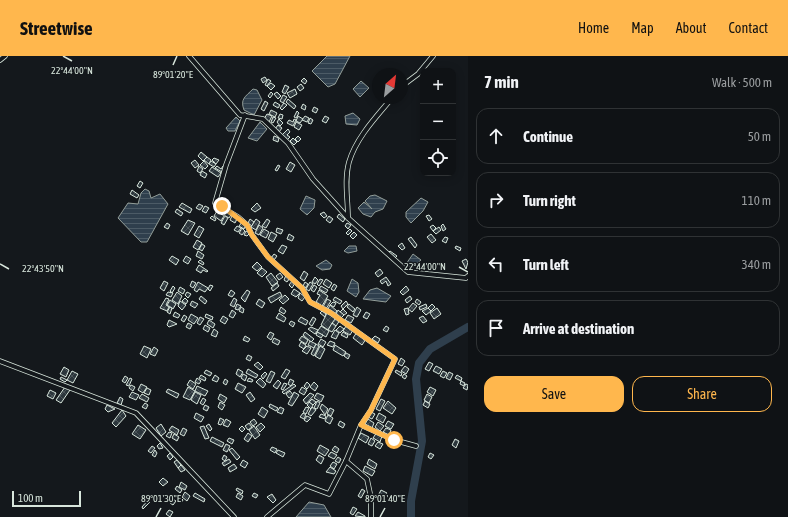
<!DOCTYPE html>
<meta charset="utf-8">
<style>
:root{--surface:#0f1215;--page:#1d2022;--text:#f1f3f6;--muted:#9b9ea0;--line:#2f3234;--accent:#ffb74d}
body{margin:0;font-family:"Asap Condensed",sans-serif;background:var(--page);color:var(--text)}
.controls{position:absolute;right:12px;top:12px;display:grid;overflow:hidden;border-radius:8px;box-shadow:0 2px 10px #0003}
.controls button{width:36px;height:36px;display:grid;place-items:center;padding:0;border:0;border-bottom:1px solid var(--line);background:var(--surface);color:var(--text);font:20px sans-serif}
.compass{position:absolute;left:372px;top:12px;width:36px;height:36px;border-radius:50%;background:var(--surface);box-shadow:0 2px 10px #0003;rotate:28deg}
.scale{position:absolute;left:12px;bottom:10px;width:69px;box-sizing:border-box;padding-left:4px;border:2px solid #d8e6dc;border-top:0;font-size:11px;line-height:14px;white-space:nowrap;color:#d8e6dc;-webkit-text-stroke:3px #14181c;paint-order:stroke}
.stop{position:absolute;width:12px;height:12px;margin:-9px;border:3px solid #ffb74d;border-radius:50%;background:#fff}
.stop.end{background:#ffb74d;border-color:#fff;box-shadow:0 1px 4px #0008}
.list{margin:0;padding:0;list-style:none}
h2{display:flex;justify-content:space-between;align-items:center;height:52px;margin:0;padding:0 16px;font-size:17px}
h2 small{font-size:13px;font-weight:400;color:var(--muted)}
.list li{display:grid;grid-template-columns:26px 1fr auto;gap:12px;align-items:center;box-sizing:border-box;height:56px;margin:0 8px 8px;padding:0 8px;border:1px solid var(--line);border-radius:12px}
.list b{display:block;font-size:15px;white-space:nowrap}
.list em{font-size:13px;font-style:normal;color:var(--muted)}
.actions{display:flex;gap:8px;padding:12px 16px}
.actions a{flex:1;padding:9px 0;border:1px solid var(--accent);border-radius:12px;text-align:center;font-size:14px;color:var(--accent)}
.actions .main{background:var(--accent);color:#111}
.icon{flex:none;width:22px;height:22px;fill:none;stroke:currentColor;stroke-width:2;stroke-linecap:round;stroke-linejoin:round}
.map{position:relative;flex:none;width:468px;height:461px;overflow:hidden}
header{display:flex;align-items:center;gap:24px;box-sizing:border-box;height:56px;padding:0 20px;background:var(--accent);color:#111}
header strong{font-size:19px}
nav{display:flex;gap:22px;margin-inline-start:auto;font-size:14px}
main{display:flex}
aside{flex:1;background:var(--surface)}
.map>svg:first-child{display:block}
.water{fill:url(#water-rules);stroke:#939e99}
.lines{fill:none;stroke-linecap:round;stroke-linejoin:round}
.river{stroke:#2f3f4d;stroke-width:8}
.building{fill:url(#building-cross-hatch);stroke:#d8e6dc}
.minor-casing{stroke:#d8e6dc;stroke-width:5.5}
.minor{stroke:#14181c;stroke-width:4}
.route{stroke:#ffb74d;stroke-width:5}
.ticks{fill:none;stroke:#d8e6dc;stroke-width:1.5}
.ticks-label{font-size:10px;text-anchor:middle;fill:#d8e6dc;stroke:#14181c;stroke-width:3;stroke-linejoin:round;paint-order:stroke}
</style>
<header>
<strong>Streetwise</strong>
<nav><a>Home</a><a>Map</a><a>About</a><a>Contact</a></nav>
</header>
<main>
<div class="map">
<svg width="468" height="461" viewBox="0 0 468 461">
<defs>
<pattern id="water-rules" width="6" height="5" patternUnits="userSpaceOnUse"><rect width="6" height="5" fill="#2f3f4d"/><path d="M0 2.5h6" fill="none" stroke="#4c5b66"/></pattern>
<pattern id="building-cross-hatch" width="8" height="8" patternUnits="userSpaceOnUse"><rect width="8" height="8" fill="#2c363c"/><path d="M0 0l8 8M0 8l8-8" fill="none" stroke="#4a5358"/></pattern>
</defs>
<rect width="100%" height="100%" fill="#14181c"/>
<g class="water">
<polygon points="327,0 350,0 335,28 328,31 312,15"/>
<polygon points="361,25 369,32 360,41 353,33"/>
<path d="M253,33L257,34L262,44L254,59L244,54C240,43 245,41 253,33Z"/>
<polygon points="353,57 360,63 357,69 346,68 345,60"/>
<polygon points="236,61 240,65 235,75 228,75 226,72"/>
<polygon points="260,66 267,73 257,85 248,82"/>
<polygon points="145,133 149,135 151,142 160,138 168,148 147,186 141,186 118,162 128,147 138,148 141,137"/>
<polygon points="375,139 387,145 383,153 375,156 371,161 363,158 358,152 364,146 372,153 365,145 370,140"/>
<polygon points="306,140 315,144 314,152 307,159 300,153"/>
<polygon points="421,142 428,146 423,155 411,167 406,161 406,156"/>
<polygon points="349,190 356,190 357,195 348,197 344,195"/>
<polygon points="413,198 421,204 412,212 406,208"/>
<polygon points="326,204 332,209 330,213 322,214 316,210"/>
<polygon points="352,223 358,227 359,236 356,241 347,235"/>
<polygon points="377,232 391,240 386,246 363,243 370,234"/>
<polygon points="309,446 324,449 331,461 296,461"/>
</g>
<g class="lines">
<polyline class="river" points="411,461 411,445 422,385 416,323 419,307 430,293 468,271"/>
</g>
<g class="building">
<polygon points="265,21 267,24 263,27 261,23"/>
<polygon points="304,22 307,25 305,28 301,25"/>
<polygon points="268,23 271,25 267,30 265,29"/>
<polygon points="271,27 275,30 271,34 267,30"/>
<polygon points="301,28 304,32 300,35 297,31"/>
<polygon points="285,29 289,31 285,38 282,36"/>
<polygon points="295,33 297,38 290,42 287,37"/>
<polygon points="271,36 273,38 270,42 268,40"/>
<polygon points="277,36 281,40 278,43 274,38"/>
<polygon points="283,39 287,41 283,47 280,45"/>
<polygon points="288,43 296,50 294,53 286,46"/>
<polygon points="265,45 268,47 264,55 261,53"/>
<polygon points="275,46 280,49 278,52 273,49"/>
<polygon points="284,47 287,49 282,54 280,52"/>
<polygon points="303,48 306,50 305,54 301,52"/>
<polygon points="314,51 318,53 316,57 312,55"/>
<polygon points="271,54 277,57 275,61 269,58"/>
<polygon points="297,55 299,57 296,62 294,61"/>
<polygon points="267,58 272,60 269,66 264,63"/>
<polygon points="280,58 283,59 282,63 278,62"/>
<polygon points="298,60 303,63 300,67 296,65"/>
<polygon points="305,60 309,62 307,66 302,64"/>
<polygon points="325,60 329,62 326,67 322,65"/>
<polygon points="273,61 276,62 273,67 271,66"/>
<polygon points="310,62 313,64 311,68 308,67"/>
<polygon points="279,63 283,67 280,70 277,66"/>
<polygon points="294,63 296,64 293,70 287,67 289,64 293,66"/>
<polygon points="296,66 302,69 299,74 294,71"/>
<polygon points="278,69 282,72 279,76 275,73"/>
<polygon points="288,73 290,76 287,79 290,81 287,84 282,79"/>
<polygon points="274,80 279,82 278,86 273,84"/>
<polygon points="298,80 301,83 298,86 295,83"/>
<polygon points="293,82 297,86 294,89 290,85"/>
<polygon points="201,96 207,101 203,105 198,100"/>
<polygon points="207,101 211,104 209,108 204,104"/>
<polygon points="214,102 219,104 216,108 212,104"/>
<polygon points="195,104 199,109 195,112 191,107"/>
<polygon points="204,105 208,110 205,113 200,109"/>
<polygon points="211,105 216,108 214,111 209,108"/>
<polygon points="290,106 295,109 291,116 286,113"/>
<polygon points="278,109 280,110 277,115 275,114"/>
<polygon points="199,110 203,113 200,117 197,115"/>
<polygon points="217,110 221,113 223,110 225,111 222,116 215,112"/>
<polygon points="212,111 221,117 218,121 209,115"/>
<polygon points="202,115 207,118 205,122 200,119"/>
<polygon points="140,125 143,127 140,132 137,130"/>
<polygon points="132,134 139,139 137,142 130,138"/>
<polygon points="182,147 192,153 190,157 179,151"/>
<polygon points="257,147 261,152 255,156 251,153"/>
<polygon points="199,148 203,150 200,154 196,152"/>
<polygon points="205,150 209,152 206,157 202,155"/>
<polygon points="219,150 225,154 223,158 217,154"/>
<polygon points="177,153 183,157 181,160 175,156"/>
<polygon points="227,154 232,157 229,162 224,159"/>
<polygon points="217,155 224,160 221,165 214,160"/>
<polygon points="324,156 327,160 324,162 320,158"/>
<polygon points="339,158 345,163 343,166 337,161"/>
<polygon points="429,159 432,163 429,165 426,160"/>
<polygon points="212,160 216,163 215,165 210,162"/>
<polygon points="225,160 228,162 224,169 221,167"/>
<polygon points="232,160 237,163 235,167 230,164"/>
<polygon points="329,160 333,163 330,167 326,164"/>
<polygon points="250,163 254,166 252,170 248,167"/>
<polygon points="256,163 260,166 256,174 251,171"/>
<polygon points="267,163 270,165 266,172 262,170"/>
<polygon points="188,164 195,167 188,179 181,175"/>
<polygon points="242,166 246,169 244,173 239,170"/>
<polygon points="167,167 170,169 168,173 164,171"/>
<polygon points="347,167 351,169 348,173 345,170"/>
<polygon points="443,168 446,173 443,175 441,170"/>
<polygon points="259,169 263,172 259,179 255,177"/>
<polygon points="433,169 436,172 433,175 430,171"/>
<polygon points="199,170 204,173 199,182 194,179"/>
<polygon points="237,170 241,172 238,176 234,174"/>
<polygon points="439,171 441,174 436,178 433,175"/>
<polygon points="242,172 245,175 242,179 239,177"/>
<polygon points="277,172 283,174 281,178 276,176"/>
<polygon points="264,173 269,176 266,182 260,179"/>
<polygon points="350,173 352,175 348,179 346,177"/>
<polygon points="246,175 250,177 247,180 244,179"/>
<polygon points="271,176 277,179 273,186 268,183"/>
<polygon points="354,176 357,179 353,183 350,180"/>
<polygon points="289,178 294,181 292,185 287,183"/>
<polygon points="431,178 436,184 432,187 427,181"/>
<polygon points="411,181 417,189 415,192 408,183"/>
<polygon points="445,181 448,182 446,187 442,185"/>
<polygon points="197,184 202,187 198,194 193,191"/>
<polygon points="402,187 405,192 402,194 398,190"/>
<polygon points="202,188 205,190 202,195 199,193"/>
<polygon points="282,189 287,191 283,198 278,195"/>
<polygon points="456,190 461,192 460,195 455,192"/>
<polygon points="198,195 204,199 202,203 196,200"/>
<polygon points="390,195 397,200 395,202 388,197"/>
<polygon points="274,198 277,200 274,204 271,202"/>
<polygon points="172,200 179,204 176,209 169,204"/>
<polygon points="186,200 191,203 188,208 183,205"/>
<polygon points="466,203 468,206 466,213 462,205"/>
<polygon points="200,204 204,207 203,209 198,206"/>
<polygon points="257,206 262,211 257,215 252,211"/>
<polygon points="199,209 208,215 207,216 203,214 201,217 196,214"/>
<polygon points="262,212 267,216 262,221 257,217"/>
<polygon points="380,213 383,217 378,221 375,217"/>
<polygon points="304,215 308,218 304,225 300,222"/>
<polygon points="271,217 278,226 272,230 266,221"/>
<polygon points="280,217 283,221 279,224 276,220"/>
<polygon points="286,219 290,222 287,226 284,224"/>
<polygon points="315,221 318,224 315,228 312,226"/>
<polygon points="386,221 391,228 388,230 386,225 382,228 380,225"/>
<polygon points="320,223 323,224 319,230 317,228"/>
<polygon points="326,223 332,227 329,232 323,228"/>
<polygon points="164,225 168,227 164,235 160,232"/>
<polygon points="192,225 196,227 193,232 190,230"/>
<polygon points="292,225 295,227 292,232 289,229"/>
<polygon points="198,226 208,232 205,236 199,233 197,236 194,234"/>
<polygon points="305,226 308,228 306,232 303,230"/>
<polygon points="310,226 313,228 309,235 306,233"/>
<polygon points="277,227 279,230 273,235 271,232"/>
<polygon points="334,228 337,230 334,235 331,233"/>
<polygon points="210,229 213,230 210,235 208,233"/>
<polygon points="314,229 317,231 314,236 311,234"/>
<polygon points="173,230 175,232 172,237 170,235"/>
<polygon points="321,230 328,234 326,237 319,233"/>
<polygon points="406,230 409,234 403,239 400,236"/>
<polygon points="180,231 185,234 183,238 178,235"/>
<polygon points="294,233 300,237 296,241 291,238"/>
<polygon points="231,234 235,237 232,241 228,239"/>
<polygon points="247,234 250,236 245,246 241,242"/>
<polygon points="319,234 328,240 322,250 316,246 320,239 317,238"/>
<polygon points="168,236 173,237 171,241 166,239"/>
<polygon points="177,236 182,240 178,248 172,244"/>
<polygon points="187,236 191,238 188,242 185,239"/>
<polygon points="280,236 282,240 271,247 268,242"/>
<polygon points="300,237 305,241 302,245 298,242"/>
<polygon points="285,239 289,243 283,248 279,244"/>
<polygon points="201,240 207,245 205,248 199,243"/>
<polygon points="410,240 412,243 407,247 405,244"/>
<polygon points="335,241 342,245 340,248 333,244"/>
<polygon points="166,242 169,243 166,249 169,251 167,255 160,252"/>
<polygon points="185,242 188,245 186,248 182,245"/>
<polygon points="234,242 237,244 234,251 230,249"/>
<polygon points="259,243 265,247 262,252 256,248"/>
<polygon points="327,243 331,245 326,253 323,251"/>
<polygon points="417,243 421,246 419,249 415,246"/>
<polygon points="170,244 176,248 173,253 167,249"/>
<polygon points="180,245 186,249 182,254 178,250"/>
<polygon points="192,245 198,248 195,252 190,249"/>
<polygon points="346,245 348,248 343,253 341,250"/>
<polygon points="333,246 336,247 334,251 330,249"/>
<polygon points="413,247 417,250 412,256 408,253"/>
<polygon points="237,248 241,250 238,254 235,253"/>
<polygon points="349,248 355,253 353,256 347,251"/>
<polygon points="426,248 427,251 420,254 419,251"/>
<polygon points="432,248 435,251 431,255 428,252"/>
<polygon points="330,249 337,255 335,258 328,253"/>
<polygon points="170,251 172,252 170,258 167,256"/>
<polygon points="241,251 244,253 243,257 239,255"/>
<polygon points="281,251 286,255 284,258 279,255"/>
<polygon points="357,251 361,254 357,261 353,259"/>
<polygon points="408,252 409,258 406,259 404,253"/>
<polygon points="428,252 431,255 426,259 422,255"/>
<polygon points="437,252 441,258 434,263 430,257"/>
<polygon points="343,253 347,257 344,259 340,256"/>
<polygon points="232,254 236,257 233,262 229,260"/>
<polygon points="338,254 344,259 341,262 336,258"/>
<polygon points="322,255 326,258 325,261 320,257"/>
<polygon points="175,256 180,259 178,262 173,260"/>
<polygon points="366,256 370,258 367,263 363,261"/>
<polygon points="279,257 286,262 284,266 276,262"/>
<polygon points="327,257 336,262 328,274 321,269"/>
<polygon points="191,258 198,262 194,268 188,264"/>
<polygon points="206,258 213,261 212,264 205,261"/>
<polygon points="184,259 187,261 184,266 181,264"/>
<polygon points="348,259 354,262 351,267 345,264"/>
<polygon points="223,260 228,263 225,268 220,265"/>
<polygon points="423,260 427,265 423,267 419,262"/>
<polygon points="200,261 204,263 200,269 197,267"/>
<polygon points="301,261 308,265 306,269 298,265"/>
<polygon points="313,261 316,263 312,270 309,268"/>
<polygon points="336,262 340,264 336,270 332,267"/>
<polygon points="169,264 177,268 169,271 167,269"/>
<polygon points="209,264 215,268 213,272 207,268"/>
<polygon points="291,265 295,267 293,271 289,268"/>
<polygon points="188,267 192,269 190,273 186,271"/>
<polygon points="332,267 336,270 332,276 328,274"/>
<polygon points="205,269 210,272 208,276 203,273"/>
<polygon points="321,270 329,275 326,281 317,276"/>
<polygon points="340,270 344,273 340,277 336,274"/>
<polygon points="346,270 353,274 350,279 343,275"/>
<polygon points="386,270 389,272 387,276 383,274"/>
<polygon points="311,271 318,274 315,278 308,273"/>
<polygon points="214,273 218,276 216,281 211,279"/>
<polygon points="335,274 339,277 336,283 331,281"/>
<polygon points="270,276 274,278 271,284 267,281"/>
<polygon points="305,276 314,283 311,286 303,279"/>
<polygon points="317,276 323,279 321,282 316,279"/>
<polygon points="343,276 348,279 347,282 341,279"/>
<polygon points="357,276 366,283 362,289 353,282"/>
<polygon points="245,280 250,283 248,286 243,284"/>
<polygon points="302,280 308,284 306,288 299,284"/>
<polygon points="375,280 380,283 378,287 372,283"/>
<polygon points="274,282 280,285 278,289 272,286"/>
<polygon points="321,283 326,286 323,291 318,288"/>
<polygon points="310,285 316,288 314,292 308,289"/>
<polygon points="330,285 335,287 333,291 327,289"/>
<polygon points="301,286 306,289 304,293 299,290"/>
<polygon points="316,288 319,290 314,300 311,298"/>
<polygon points="335,289 346,296 343,300 333,294"/>
<polygon points="144,290 151,293 147,302 140,298"/>
<polygon points="307,290 311,292 307,298 302,295"/>
<polygon points="320,290 325,293 320,303 315,300"/>
<polygon points="154,291 158,294 155,300 150,298"/>
<polygon points="346,297 350,299 348,303 344,300"/>
<polygon points="248,299 252,301 250,305 246,303"/>
<polygon points="401,302 405,305 402,310 398,308"/>
<polygon points="258,306 263,311 260,314 254,309"/>
<polygon points="429,306 433,308 429,315 425,313"/>
<polygon points="405,310 409,313 406,318 401,315"/>
<polygon points="436,310 442,313 439,318 433,315"/>
<polygon points="64,311 69,314 66,321 60,318"/>
<polygon points="238,313 243,316 240,321 236,318"/>
<polygon points="248,313 258,319 256,322 246,317"/>
<polygon points="286,313 290,315 285,323 281,321"/>
<polygon points="206,314 212,317 210,320 204,317"/>
<polygon points="396,314 402,317 401,320 395,316"/>
<polygon points="72,315 78,318 73,327 67,324"/>
<polygon points="271,315 275,317 270,327 266,325"/>
<polygon points="443,315 447,317 444,322 440,320"/>
<polygon points="265,316 267,318 263,323 261,320"/>
<polygon points="449,316 453,318 450,324 446,322"/>
<polygon points="243,318 247,320 245,325 241,322"/>
<polygon points="404,318 407,320 405,323 402,321"/>
<polygon points="201,319 206,322 205,325 199,322"/>
<polygon points="215,319 219,322 217,326 212,324"/>
<polygon points="457,319 462,322 461,325 455,322"/>
<polygon points="125,320 128,322 125,327 122,325"/>
<polygon points="61,321 67,324 65,326 60,323"/>
<polygon points="130,322 132,323 129,330 126,329"/>
<polygon points="197,322 201,325 199,328 195,326"/>
<polygon points="249,322 253,324 252,326 247,325"/>
<polygon points="260,322 266,328 263,332 256,326"/>
<polygon points="225,323 228,325 226,329 223,327"/>
<polygon points="290,323 294,325 291,330 288,328"/>
<polygon points="190,324 196,328 193,333 187,329"/>
<polygon points="278,324 281,327 277,333 273,330"/>
<polygon points="461,325 465,327 464,330 460,328"/>
<polygon points="307,326 310,329 307,333 304,330"/>
<polygon points="314,326 318,330 315,335 310,331"/>
<polygon points="238,327 246,331 242,337 235,333"/>
<polygon points="284,327 287,328 283,334 281,333"/>
<polygon points="141,328 147,331 143,337 138,334"/>
<polygon points="294,328 296,330 284,338 282,336"/>
<polygon points="466,328 468,329 467,334 463,332"/>
<polygon points="131,329 135,331 133,335 129,332"/>
<polygon points="197,330 208,335 205,340 195,335"/>
<polygon points="65,331 70,334 61,347 56,344"/>
<polygon points="188,331 195,335 190,344 183,341"/>
<polygon points="302,331 307,334 304,339 299,336"/>
<polygon points="430,331 436,334 433,340 427,336"/>
<polygon points="147,332 151,334 149,339 144,337"/>
<polygon points="168,333 179,338 177,342 166,336"/>
<polygon points="50,334 56,337 53,343 47,340"/>
<polygon points="290,335 293,339 289,342 286,338"/>
<polygon points="132,336 139,339 136,344 129,341"/>
<polygon points="195,336 201,339 197,348 191,344"/>
<polygon points="250,336 255,343 251,346 246,339"/>
<polygon points="294,336 299,339 292,350 288,348"/>
<polygon points="310,337 314,339 306,348 303,344"/>
<polygon points="317,337 324,340 321,346 314,342"/>
<polygon points="142,338 149,342 147,346 139,342"/>
<polygon points="220,338 227,342 224,347 218,343"/>
<polygon points="427,338 432,341 429,347 424,344"/>
<polygon points="120,341 123,343 121,349 117,347"/>
<polygon points="203,342 206,344 203,349 200,347"/>
<polygon points="312,343 316,346 313,349 309,346"/>
<polygon points="381,343 385,345 380,355 376,353"/>
<polygon points="317,345 320,347 317,353 314,352"/>
<polygon points="388,345 396,352 392,358 383,352"/>
<polygon points="425,345 430,348 428,352 423,349"/>
<polygon points="220,346 225,349 222,354 218,351"/>
<polygon points="309,346 313,349 311,353 307,349"/>
<polygon points="145,347 148,349 146,353 142,351"/>
<polygon points="270,348 278,352 276,355 269,351"/>
<polygon points="322,348 328,353 325,359 320,352"/>
<polygon points="107,349 115,353 108,356 105,353"/>
<polygon points="205,349 209,351 207,355 203,353"/>
<polygon points="262,351 268,355 264,362 258,358"/>
<polygon points="280,351 284,353 282,358 277,356"/>
<polygon points="306,351 309,352 306,358 303,356"/>
<polygon points="312,351 316,354 311,360 308,358"/>
<polygon points="330,352 334,354 331,360 327,358"/>
<polygon points="122,354 126,360 116,371 112,367"/>
<polygon points="371,356 375,358 372,363 368,361"/>
<polygon points="196,357 204,361 201,366 194,362"/>
<polygon points="303,357 306,359 304,363 300,361"/>
<polygon points="379,357 386,361 383,367 376,363"/>
<polygon points="321,358 326,360 325,363 319,361"/>
<polygon points="328,359 333,362 330,368 325,365"/>
<polygon points="307,360 311,362 307,366 304,364"/>
<polygon points="220,362 224,364 221,369 218,368"/>
<polygon points="226,363 231,366 228,371 223,369"/>
<polygon points="254,363 257,367 253,370 250,366"/>
<polygon points="368,363 374,367 372,372 365,368"/>
<polygon points="340,365 345,368 343,372 338,369"/>
<polygon points="388,365 394,368 391,373 385,370"/>
<polygon points="378,366 384,370 380,375 375,371"/>
<polygon points="249,367 252,371 248,374 245,370"/>
<polygon points="261,367 265,371 260,376 256,371"/>
<polygon points="161,368 166,376 161,380 156,372"/>
<polygon points="209,368 212,373 210,375 206,370"/>
<polygon points="138,369 146,374 140,383 132,378"/>
<polygon points="172,370 179,374 177,379 169,374"/>
<polygon points="204,370 209,382 205,383 200,371"/>
<polygon points="242,370 245,373 242,376 239,373"/>
<polygon points="254,370 260,379 255,383 249,374"/>
<polygon points="183,372 187,374 184,380 180,378"/>
<polygon points="386,372 391,374 389,379 383,376"/>
<polygon points="169,376 172,377 170,382 166,380"/>
<polygon points="377,376 382,380 380,386 373,382"/>
<polygon points="248,377 252,380 248,386 244,383"/>
<polygon points="361,377 369,381 366,387 358,382"/>
<polygon points="174,378 179,381 177,385 172,382"/>
<polygon points="212,381 224,387 222,391 210,385"/>
<polygon points="229,382 234,384 232,388 227,385"/>
<polygon points="371,382 375,385 372,390 368,388"/>
<polygon points="455,383 459,385 456,392 452,389"/>
<polygon points="378,386 383,388 380,393 375,390"/>
<polygon points="160,387 163,392 159,393 157,390"/>
<polygon points="226,388 230,390 227,396 223,394"/>
<polygon points="320,389 329,394 325,400 317,395"/>
<polygon points="152,390 155,392 151,397 148,395"/>
<polygon points="335,390 339,393 337,397 332,394"/>
<polygon points="272,391 277,393 275,397 270,394"/>
<polygon points="232,392 240,401 237,404 229,394"/>
<polygon points="155,394 157,397 155,401 152,399"/>
<polygon points="278,394 285,397 283,401 276,397"/>
<polygon points="331,396 337,399 334,403 328,400"/>
<polygon points="170,397 173,401 170,404 167,400"/>
<polygon points="430,397 434,399 431,403 428,401"/>
<polygon points="224,399 227,401 225,405 222,403"/>
<polygon points="319,399 324,402 321,408 316,404"/>
<polygon points="338,401 341,403 339,407 335,405"/>
<polygon points="229,403 231,406 224,410 222,407"/>
<polygon points="369,403 377,408 375,413 367,408"/>
<polygon points="177,404 181,409 178,412 174,406"/>
<polygon points="243,404 248,407 245,412 240,409"/>
<polygon points="333,406 337,408 334,413 330,410"/>
<polygon points="234,408 237,412 230,416 228,412"/>
<polygon points="181,409 185,414 181,416 178,412"/>
<polygon points="365,410 375,415 372,420 363,415"/>
<polygon points="330,411 336,415 334,418 326,416"/>
<polygon points="163,422 168,426 163,430 159,426"/>
<polygon points="181,426 187,430 185,434 179,431"/>
<polygon points="177,430 182,434 180,437 175,433"/>
<polygon points="237,432 243,435 242,438 236,434"/>
<polygon points="362,433 365,435 361,442 358,440"/>
<polygon points="381,434 387,437 384,441 379,438"/>
<polygon points="185,436 190,440 187,445 182,441"/>
<polygon points="195,437 205,443 204,446 193,440"/>
<polygon points="238,437 243,440 241,444 236,441"/>
<polygon points="254,437 258,439 256,442 252,440"/>
<polygon points="272,438 276,444 273,447 267,441"/>
<polygon points="180,441 183,444 181,447 178,444"/>
<polygon points="173,443 176,445 173,449 170,447"/>
<polygon points="148,444 150,446 143,453 142,451"/>
<polygon points="353,451 357,453 353,459 350,457"/>
<polygon points="169,454 173,456 170,461 166,458"/>
<polygon points="358,456 365,460 365,461 355,460"/>
</g>
<g class="lines">
<g class="minor-casing">
<g id="minor">
<polyline points="189,0 240,59 263,63 288,87 313,123 348,162"/>
<polyline points="0,4 5,0"/>
<polyline points="402,30 418,18 433,0"/>
<path d="M392,42C376,61 356,82 349,106C344,124 348,144 348,162L408,216L466,222L468,220"/>
<polyline points="245,59 226,109 215,147 238,161 247,169 252,179 268,201 302,232 310,246 331,257 395,303 371,354 361,369 394,384 416,390"/>
<polyline points="0,305 136,357 234,461"/>
<polyline points="346,405 367,423 371,442 371,461"/>
<polyline points="267,461 305,429 329,438 346,405 361,369"/>
</g>
</g>
<use href="#minor" class="minor"/>
</g>
<g class="lines">
<polyline class="route" points="222,150 247,169 252,179 268,201 302,232 310,246 331,257 395,303 371,354 361,369 394,384"/>
</g>
<path class="ticks" d="M63,0L72,5M173,9L177,0M0,208L9,213M459,211L468,216M156,461L161,452M380,461L385,452"/>
<g class="ticks-label">
<text x="72" y="18">22°44'00"N</text>
<text x="173" y="22">89°01'20"E</text>
<text x="425" y="214">22°44'00"N</text>
<text x="43" y="216">22°43'50"N</text>
<text x="161" y="446">89°01'30"E</text>
<text x="385" y="446">89°01'40"E</text>
</g>
</svg>
<div class="controls">
<button>+</button>
<button>−</button>
<button><svg class="icon" aria-label="locate" viewBox="0 0 24 24"><circle cx="12" cy="12" r="6"/><path d="M12 2v4M12 18v4M2 12h4M18 12h4"/></svg></button>
</div>
<svg class="compass" viewBox="-18 -18 36 36"><path d="M0-13l5 13h-10z" fill="#e53935"/><path d="M0 13l5-13h-10z" fill="#9b9ea0"/></svg>
<div class="scale">100 m</div>
<div class="stop" style="left:394px;top:384px"></div>
<div class="stop end" style="left:222px;top:150px"></div>
</div>
<aside>
<h2>7 min<small>Walk · 500 m</small></h2>
<ul class="list">
<li><svg class="icon" aria-label="ahead" viewBox="0 0 24 24"><path d="M12 20V5M6 11l6-6 6 6"/></svg><div><b>Continue</b></div><em>50 m</em></li>
<li><svg class="icon" aria-label="right" viewBox="0 0 24 24"><path d="M7 20v-9h11M14 6l5 5-5 5"/></svg><div><b>Turn right</b></div><em>110 m</em></li>
<li><svg class="icon" aria-label="left" viewBox="0 0 24 24"><path d="M17 20v-9H6M10 6l-5 5 5 5"/></svg><div><b>Turn left</b></div><em>340 m</em></li>
<li><svg class="icon" aria-label="arrive" viewBox="0 0 24 24"><path d="M6 21V4h12l-3 4 3 4H6"/></svg><div><b>Arrive at destination</b></div></li>
</ul>
<div class="actions"><a class="main">Save</a><a>Share</a></div>
</aside>
</main>
